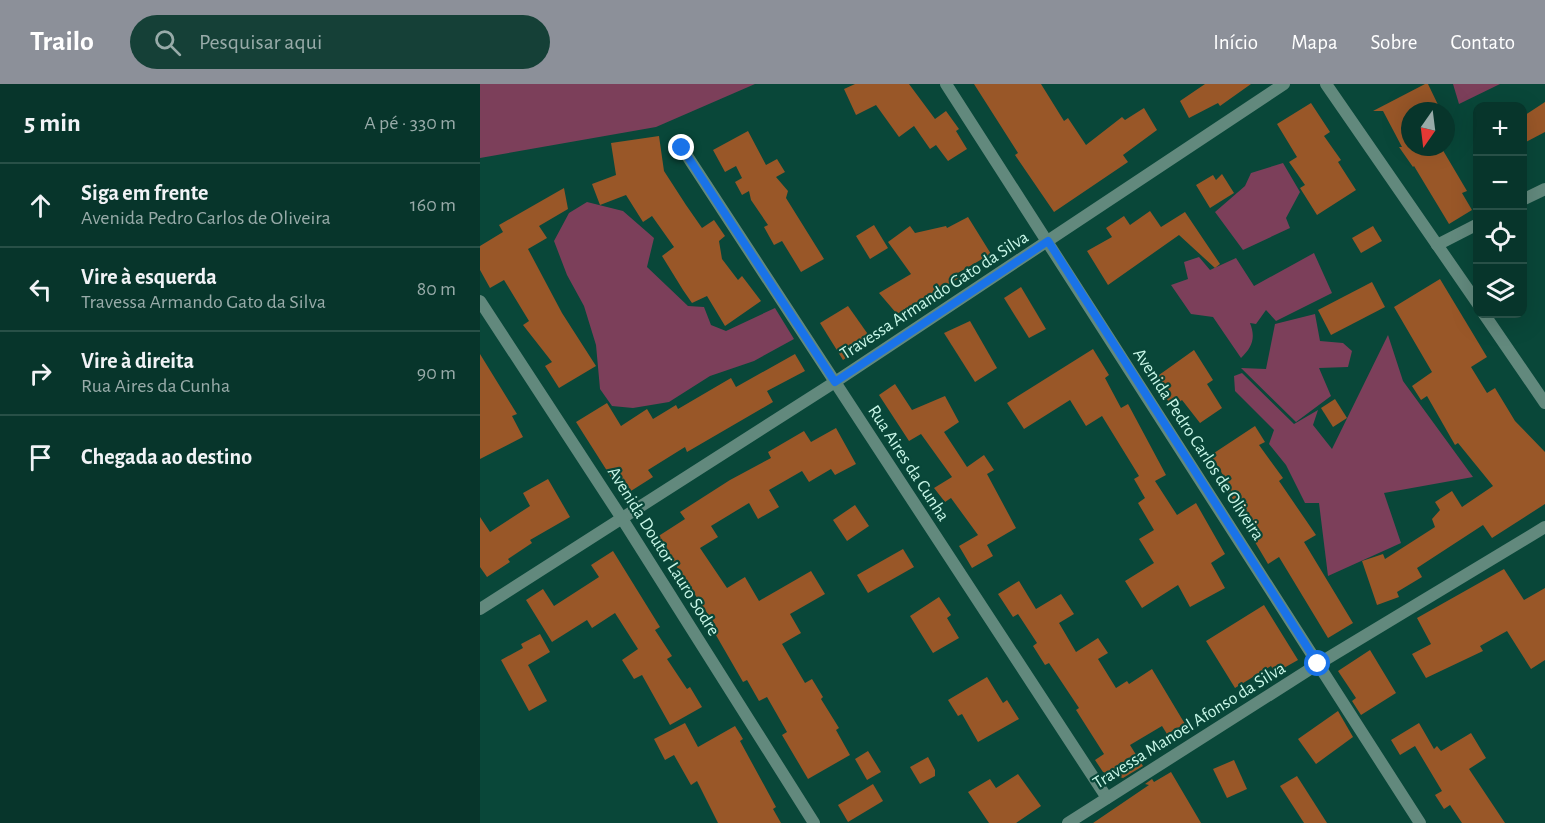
<!DOCTYPE html>
<html lang="pt">
<meta charset="utf-8">
<style>
:root{--surface:#07352b;--page:#154037;--text:#f1f3f6;--muted:#98aba9;--line:#285047;--accent:#8c9099}
body{margin:0;font-family:"Alegreya Sans",sans-serif;background:var(--page);color:var(--text)}
.controls{position:absolute;right:18px;top:18px;display:grid;overflow:hidden;border-radius:12px;box-shadow:0 6px 24px #0002}
.controls button{width:54px;height:54px;display:grid;place-items:center;padding:0;border:0;border-bottom:2px solid var(--line);background:var(--surface);color:var(--text);font:30px sans-serif}
.compass{position:absolute;left:921px;top:18px;width:54px;height:54px;border-radius:50%;background:var(--surface);box-shadow:0 6px 24px #0002;rotate:194deg}
.stop{position:absolute;width:18px;height:18px;margin:-14px;border:4px solid #1a73e8;border-radius:50%;background:#fff}
.stop.end{background:#1a73e8;border-color:#fff;box-shadow:0 2px 6px #0008}
.list{margin:0;padding:0;list-style:none}
h2{display:flex;justify-content:space-between;align-items:center;height:78px;margin:0;padding:0 24px;font-size:26px}
h2 small{font-size:20px;font-weight:400;color:var(--muted)}
.list li{display:grid;grid-template-columns:39px 1fr auto;gap:18px;align-items:center;box-sizing:border-box;height:84px;padding:0 24px;border-top:2px solid var(--line)}
.list b{display:block;font-size:22px;white-space:nowrap}
.list p{margin:0;font-size:20px;white-space:nowrap;color:var(--muted)}
.list em{font-size:20px;font-style:normal;color:var(--muted)}
.icon{flex:none;width:33px;height:33px;fill:none;stroke:currentColor;stroke-width:2;stroke-linecap:round;stroke-linejoin:round}
.map{position:relative;flex:none;width:1065px;height:739px;overflow:hidden}
header{display:flex;align-items:center;gap:36px;box-sizing:border-box;height:84px;padding:0 30px;background:var(--accent);color:#fff}
header strong{font-size:28px}
nav{display:flex;gap:33px;margin-inline-start:auto;font-size:21px}
.search{width:420px;height:54px;background:var(--page);display:flex;align-items:center;gap:15px;box-sizing:border-box;padding:0 21px;border-radius:33px;color:var(--muted);font-size:22px}
main{display:flex}
aside{flex:1;background:var(--surface)}
.map>svg:first-child{display:block}
.green{fill:#7c3f5a}
.building{fill:#995728}
.lines{fill:none;stroke-linecap:round;stroke-linejoin:round}
.minor{stroke:#62897d;stroke-width:12}
.tertiary{stroke:#62897d;stroke-width:12}
.route{stroke:#1a73e8;stroke-width:8}
.labels{text-anchor:middle;stroke-width:4.5;stroke-linejoin:round;paint-order:stroke}
.street-label{font-size:18px;fill:#c8f7e8;stroke:#094739}
</style>
<header>
<strong>Trailo</strong>
<div class="search"><svg class="icon" aria-label="search" viewBox="0 0 24 24"><circle cx="10" cy="10" r="6"/><path d="M15 15l6 6"/></svg>Pesquisar aqui</div>
<nav><a>Início</a><a>Mapa</a><a>Sobre</a><a>Contato</a></nav>
</header>
<main>
<aside>
<h2>5 min<small>A pé · 330 m</small></h2>
<ul class="list">
<li><svg class="icon" aria-label="ahead" viewBox="0 0 24 24"><path d="M12 20V5M6 11l6-6 6 6"/></svg><div><b>Siga em frente</b><p>Avenida Pedro Carlos de Oliveira</p></div><em>160 m</em></li>
<li><svg class="icon" aria-label="left" viewBox="0 0 24 24"><path d="M17 20v-9H6M10 6l-5 5 5 5"/></svg><div><b>Vire à esquerda</b><p>Travessa Armando Gato da Silva</p></div><em>80 m</em></li>
<li><svg class="icon" aria-label="right" viewBox="0 0 24 24"><path d="M7 20v-9h11M14 6l5 5-5 5"/></svg><div><b>Vire à direita</b><p>Rua Aires da Cunha</p></div><em>90 m</em></li>
<li><svg class="icon" aria-label="arrive" viewBox="0 0 24 24"><path d="M6 21V4h12l-3 4 3 4H6"/></svg><div><b>Chegada ao destino</b></div></li>
</ul>
</aside>
<div class="map">
<svg width="1065" height="739" viewBox="0 0 1065 739">
<rect width="100%" height="100%" fill="#094739"/>
<g class="green">
<polygon points="0,0 275,0 176,43 0,74"/>
<polygon points="973,0 1020,0 979,20"/>
<polygon points="803,79 820,108 806,134 810,144 763,166 735,128 765,102 771,89"/>
<polygon points="107,118 143,127 174,154 167,183 208,222 224,223 231,241 246,247 295,224 314,255 274,277 230,292 189,318 153,324 132,322 120,305 116,261 104,222 87,191 74,157 89,129"/>
<path d="M834,169L852,209L796,237L786,226L776,240L770,239C776,254 772,263 761,274L733,233L711,230L691,201L708,195L704,178L719,173L730,186L756,174L774,202Z"/>
<polygon points="835,230 840,257 863,259 872,267 868,283 839,284 851,312 816,338 761,284 786,285 795,240"/>
<polygon points="908,251 923,297 993,393 904,409 921,459 848,492 839,419 825,419 806,381 789,360 794,346 755,307 754,292 762,289 814,340 838,326 833,341 852,365"/>
</g>
<g class="building">
<polygon points="375,0 429,0 455,35 466,27 479,45 476,47 487,65 468,77 456,61 450,65 434,42 419,53 396,21 376,31 364,5"/>
<polygon points="494,0 561,0 584,37 588,34 606,61 642,33 645,36 664,24 677,46 643,71 648,78 574,128 535,71 538,69"/>
<polygon points="725,0 771,0 740,22 738,19 709,34 700,17"/>
<polygon points="945,0 948,0 961,27 930,27 930,63 961,63 987,107 982,109 992,126 969,140 934,82 933,83 919,63 922,63 903,27 893,27"/>
<polygon points="1065,18 1065,48 1042,60 1042,33"/>
<polygon points="831,19 850,48 844,52 861,76 858,78 876,106 837,131 820,104 825,101 809,78 817,73 797,40"/>
<polygon points="268,47 286,81 297,75 305,88 296,93 308,107 306,114 344,175 321,188 302,157 294,161 284,143 288,141 271,116 269,107 262,111 255,98 262,94 256,82 245,88 233,66"/>
<polygon points="179,52 184,87 206,121 222,144 234,136 245,152 239,157 242,175 258,196 262,192 281,217 245,242 227,212 212,219 203,206 182,172 194,163 172,132 163,138 146,111 120,121 112,100 136,91 131,59"/>
<polygon points="742,90 754,109 730,124 716,101 733,91 736,96"/>
<polygon points="84,104 88,125 59,142 67,154 48,165 82,229 116,282 79,304 65,282 72,278 43,241 49,237 24,196 10,204 0,186 0,162 23,148 19,141"/>
<polygon points="670,127 681,143 705,128 740,180 735,184 699,151 628,201 607,167 632,153 626,144 644,132 650,141"/>
<polygon points="488,133 511,170 476,190 479,194 417,230 399,209 431,190 408,158 430,142 435,149 466,142 467,144"/>
<polygon points="394,141 408,164 390,175 376,152"/>
<polygon points="893,142 902,157 881,169 872,154"/>
<polygon points="960,195 1007,273 991,283 1007,309 1015,304 1035,337 1065,368 1065,420 1012,454 1003,441 937,484 942,493 917,508 919,513 897,521 882,477 903,470 905,475 955,443 952,435 960,426 955,418 972,407 982,423 1013,402 978,359 975,361 947,312 941,316 932,302 952,288 914,223"/>
<polygon points="892,198 905,223 851,251 838,226"/>
<polygon points="541,203 566,245 549,254 524,214"/>
<polygon points="368,222 392,256 363,276 340,239"/>
<polygon points="490,237 517,284 495,298 464,249"/>
<polygon points="613,265 629,291 625,294 641,324 648,320 686,391 675,397 697,431 716,419 745,470 731,479 745,504 710,523 698,501 662,524 645,497 674,479 659,455 674,446 658,419 665,414 654,395 659,392 622,332 606,342 590,316 544,345 527,319"/>
<polygon points="714,266 733,296 727,300 742,324 720,339 702,316 693,323 672,296"/>
<polygon points="0,270 37,330 32,332 43,353 0,375"/>
<polygon points="315,270 325,287 287,307 293,318 207,368 205,363 168,386 173,393 143,412 96,338 127,319 141,342 167,325 173,335 196,321 198,325 251,294 256,303"/>
<polygon points="415,300 432,326 465,312 479,338 464,348 487,383 504,371 514,386 507,390 536,444 507,461 513,472 492,484 479,462 498,451 471,414 465,418 454,404 472,393 441,350 429,357 399,311"/>
<polygon points="855,315 867,334 853,343 841,324"/>
<polygon points="775,342 785,358 779,361 803,394 799,397 836,451 824,458 873,539 848,554 799,473 788,480 772,453 778,449 738,395 743,391 731,371"/>
<polygon points="356,344 376,380 355,391 351,385 329,398 322,387 289,406 299,423 278,435 269,419 231,442 238,453 220,464 247,504 265,493 279,517 331,487 345,510 310,530 321,549 302,560 325,599 332,595 343,613 341,615 359,644 356,646 370,671 328,695 302,651 307,648 287,613 279,617 267,596 263,598 233,546 237,544 177,453 205,435 200,428 250,396 291,374 288,368 324,347 331,358"/>
<polygon points="68,395 90,433 50,456 52,459 28,475 30,478 7,493 0,483 0,433 10,448 50,422 43,409"/>
<polygon points="375,421 389,442 367,457 353,436"/>
<polygon points="423,465 434,483 388,509 377,491"/>
<polygon points="133,467 180,543 175,546 192,572 187,575 207,605 210,603 222,623 190,641 162,591 154,595 142,576 158,565 135,529 112,544 107,536 72,558 46,516 63,505 74,522 119,493 111,481"/>
<polygon points="1024,485 1044,516 1065,504 1065,576 1051,585 1027,547 1000,562 1003,567 946,594 932,570 951,560 937,534"/>
<polygon points="539,497 556,525 581,510 594,530 579,539 596,568 618,554 628,569 618,575 636,604 647,597 649,600 672,585 705,640 687,650 682,642 650,661 663,682 643,694 623,688 615,676 624,670 596,626 599,624 569,579 565,581 553,562 557,559 538,530 533,533 518,510"/>
<polygon points="459,513 471,531 467,534 479,554 453,569 430,532"/>
<polygon points="784,521 818,576 795,589 791,582 755,604 726,557"/>
<polygon points="60,550 70,568 48,581 67,617 49,627 21,576 43,564 41,560"/>
<polygon points="890,566 916,609 881,631 872,617 876,614 858,587"/>
<polygon points="507,593 523,619 527,616 539,635 498,658 482,630 478,632 468,616"/>
<polygon points="858,627 873,653 836,680 818,655"/>
<polygon points="205,639 218,663 255,642 263,655 260,657 296,723 293,725 301,739 238,739 217,697 211,701 194,671 185,676 174,655"/>
<polygon points="939,639 954,665 957,662 961,667 991,649 1006,674 989,685 1025,739 982,739 970,721 964,725 955,711 962,707 935,662 920,671 911,656"/>
<polygon points="388,667 401,688 387,696 375,675"/>
<polygon points="448,673 455,686 455,692 440,700 430,683"/>
<polygon points="754,676 767,705 747,714 733,685"/>
<polygon points="691,688 721,739 613,739 669,701 665,700 672,695 674,698"/>
<polygon points="538,690 561,722 536,739 509,739 488,708 510,695 516,704"/>
<polygon points="817,692 847,739 824,739 800,702"/>
<polygon points="393,700 403,717 368,738 358,721"/>
</g>
<g class="lines">
<g class="minor">
<polyline points="466,0 940,739"/>
<polyline points="202,64 627,714"/>
<polyline points="1042,116 1065,105"/>
<polyline points="957,161 998,140"/>
<polyline points="0,525 355,298 804,0"/>
<polyline points="588,739 838,580 1065,443"/>
</g>
<g class="tertiary">
<polyline points="846,0 998,220"/>
<polyline points="0,217 141,433 334,739"/>
<polyline points="1004,230 1065,319"/>
</g>
</g>
<g class="lines">
<polyline class="route" points="202,64 355,298 568,157 838,580"/>
</g>
<g class="labels">
<g class="street-label">
<text transform="translate(454 211) rotate(-33)" y="6">Travessa Armando Gato da Silva</text>
<text transform="translate(719 360) rotate(57)" y="6">Avenida Pedro Carlos de Oliveira</text>
<text transform="translate(429 379) rotate(57)" y="6">Rua Aires da Cunha</text>
<text transform="translate(184 467) rotate(58)" y="6">Avenida Doutor Lauro Sodre</text>
<text transform="translate(709 641) rotate(-32)" y="6">Travessa Manoel Afonso da Silva</text>
</g>
</g>
</svg>
<div class="controls">
<button>+</button>
<button>−</button>
<button><svg class="icon" aria-label="locate" viewBox="0 0 24 24"><circle cx="12" cy="12" r="6"/><path d="M12 2v4M12 18v4M2 12h4M18 12h4"/></svg></button>
<button><svg class="icon" aria-label="layers" viewBox="0 0 24 24"><path d="M12 4l9 5-9 5-9-5zM3 14l9 5 9-5"/></svg></button>
</div>
<svg class="compass" viewBox="-18 -18 36 36"><path d="M0-13l5 13h-10z" fill="#e53935"/><path d="M0 13l5-13h-10z" fill="#98aba9"/></svg>
<div class="stop" style="left:838px;top:580px"></div>
<div class="stop end" style="left:202px;top:64px"></div>
</div>
</main>
